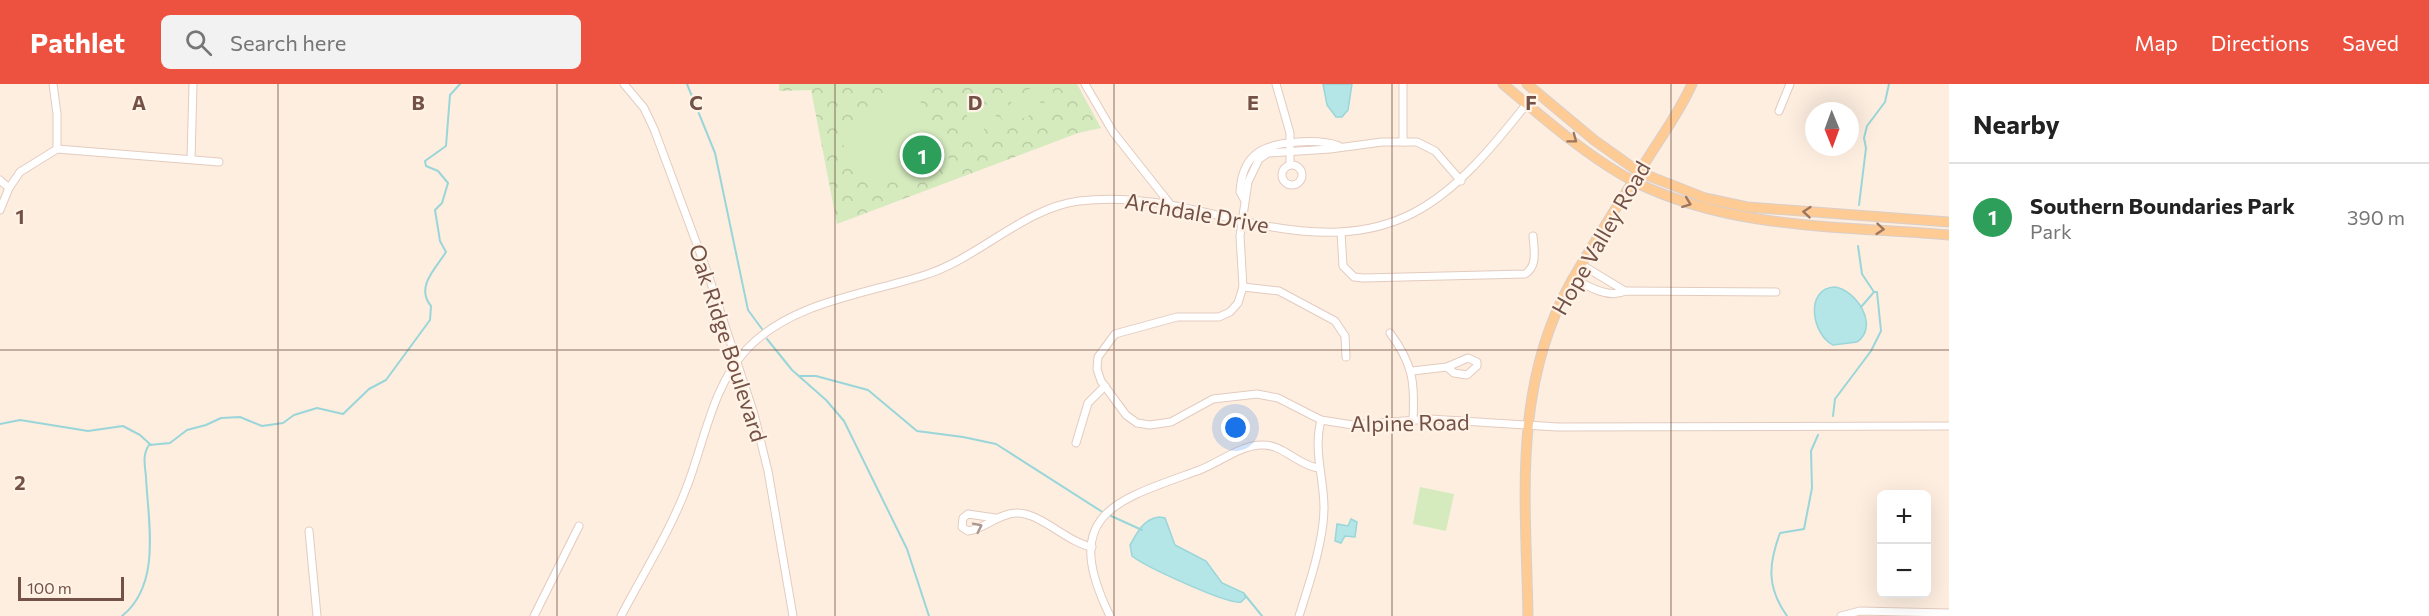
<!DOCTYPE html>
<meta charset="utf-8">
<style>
:root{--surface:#fff;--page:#f2f2f2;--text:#222;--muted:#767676;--line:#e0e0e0;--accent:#ec523f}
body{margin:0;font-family:Commissioner,sans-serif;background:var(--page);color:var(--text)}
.controls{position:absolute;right:18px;bottom:18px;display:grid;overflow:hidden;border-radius:9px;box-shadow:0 6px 24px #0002}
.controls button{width:54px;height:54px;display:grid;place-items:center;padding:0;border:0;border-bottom:2px solid var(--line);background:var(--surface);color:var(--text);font:30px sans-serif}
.compass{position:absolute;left:1805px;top:18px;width:54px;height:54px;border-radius:50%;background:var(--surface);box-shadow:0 6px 24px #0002;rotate:179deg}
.scale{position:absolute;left:18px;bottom:15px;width:106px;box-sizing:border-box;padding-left:6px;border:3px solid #745146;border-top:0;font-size:16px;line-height:21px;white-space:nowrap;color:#745146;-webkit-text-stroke:4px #fff3e7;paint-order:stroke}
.you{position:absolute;left:1236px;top:344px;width:21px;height:21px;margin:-15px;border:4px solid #fff;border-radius:50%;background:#1a73e8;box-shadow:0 0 0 9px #1a73e833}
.badge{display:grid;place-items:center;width:39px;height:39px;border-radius:50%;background:var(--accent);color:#fff;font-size:20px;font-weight:700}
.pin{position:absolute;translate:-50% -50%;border:3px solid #fff;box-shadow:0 2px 6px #0006}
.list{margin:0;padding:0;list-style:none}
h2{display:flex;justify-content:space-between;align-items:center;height:78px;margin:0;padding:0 24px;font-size:26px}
h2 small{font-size:20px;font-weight:400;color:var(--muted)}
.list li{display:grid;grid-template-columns:39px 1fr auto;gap:18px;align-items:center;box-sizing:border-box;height:108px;padding:0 24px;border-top:2px solid var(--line)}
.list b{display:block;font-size:22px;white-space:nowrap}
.list p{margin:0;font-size:20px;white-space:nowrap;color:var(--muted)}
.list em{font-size:20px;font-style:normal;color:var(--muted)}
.icon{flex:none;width:33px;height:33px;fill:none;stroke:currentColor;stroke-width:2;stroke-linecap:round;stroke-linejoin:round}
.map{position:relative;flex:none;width:1949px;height:532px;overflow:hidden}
header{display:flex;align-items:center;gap:36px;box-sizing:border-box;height:84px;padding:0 30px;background:var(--accent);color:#fff}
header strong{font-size:28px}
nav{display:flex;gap:33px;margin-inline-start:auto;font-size:21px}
.search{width:420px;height:54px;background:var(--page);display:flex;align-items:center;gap:15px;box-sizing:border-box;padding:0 21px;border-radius:9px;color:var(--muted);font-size:22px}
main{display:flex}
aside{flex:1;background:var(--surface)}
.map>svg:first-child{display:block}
.park{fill:url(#park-crowns)}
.garden{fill:#d5ebbe}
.water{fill:#b4e5e7;stroke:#9ad6d9;stroke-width:1.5}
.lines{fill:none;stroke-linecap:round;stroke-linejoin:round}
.stream{stroke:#9ad6d9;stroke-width:2}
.minor-casing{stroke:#e3cbbf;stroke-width:9}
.major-casing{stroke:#d8cecb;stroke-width:11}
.minor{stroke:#fff;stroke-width:7}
.major{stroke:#ffcb95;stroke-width:9}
.oneway{stroke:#9e765e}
.oneway2{stroke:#ac9790}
.grid{fill:none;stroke:#745146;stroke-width:1.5;stroke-opacity:0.55}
.labels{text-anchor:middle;stroke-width:4.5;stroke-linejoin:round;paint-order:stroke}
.street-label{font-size:22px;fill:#745146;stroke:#fff3e7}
.grid-label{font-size:20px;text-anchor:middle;font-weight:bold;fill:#745146;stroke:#fff3e7;stroke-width:4.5;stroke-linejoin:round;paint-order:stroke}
</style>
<header>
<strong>Pathlet</strong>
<div class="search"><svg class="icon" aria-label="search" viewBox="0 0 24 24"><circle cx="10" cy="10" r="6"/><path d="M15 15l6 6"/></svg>Search here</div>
<nav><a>Map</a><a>Directions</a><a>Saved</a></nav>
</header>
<main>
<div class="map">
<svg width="1949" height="532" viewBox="0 0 1949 532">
<defs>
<pattern id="park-crowns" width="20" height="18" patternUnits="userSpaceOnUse" patternTransform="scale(1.5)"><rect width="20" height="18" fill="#d5ebbe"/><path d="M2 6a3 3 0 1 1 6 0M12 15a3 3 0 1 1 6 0" fill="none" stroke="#bacba5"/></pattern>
</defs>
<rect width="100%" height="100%" fill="#fdeee0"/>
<polygon class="park" points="779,0 1077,0 1101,44 1078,49 837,140 811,6 779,7"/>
<g class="garden">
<polygon points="1050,0 1058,21 1047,25 1038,1"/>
<path d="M908,1L914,5L950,77C912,114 852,103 839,48L880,15Z"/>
<polygon points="1035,3 1043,26 1033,30 1024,7"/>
<polygon points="1020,8 1029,32 1018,36 1009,12"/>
<polygon points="1006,14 1014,37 1004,41 995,18"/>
<polygon points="991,19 1000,43 989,47 980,23"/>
<polygon points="976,25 985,48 974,52 966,29"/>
<polygon points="1420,403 1454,410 1446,447 1413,440"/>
</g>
<g class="water">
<polygon points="1323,0 1352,0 1348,26 1342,33 1336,33 1327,21"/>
<path d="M1835,203C1856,206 1880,242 1857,258L1833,261C1812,251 1804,204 1835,203Z"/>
<path d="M1159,433L1165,434L1175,461L1206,477L1222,499L1244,509L1246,513L1241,518C1228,521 1144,482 1132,472L1130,461C1137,449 1143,435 1159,433Z"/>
<polygon points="1351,435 1357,438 1355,453 1345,452 1341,459 1335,457 1337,440 1348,442"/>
</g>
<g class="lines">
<g class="stream">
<polyline points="687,0 715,69 748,226 762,245"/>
<polyline points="1859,121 1866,64 1864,54 1867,42 1885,18 1889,0"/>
<polyline points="1861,223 1874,208"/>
<polyline points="767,255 792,286 826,316 844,337 907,465 929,532"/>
<polyline points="799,292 816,292 868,306 917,347 963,353 996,360 1104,429"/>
<polyline points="1833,332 1835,315 1871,267 1881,247 1877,208 1874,208 1862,190 1858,162"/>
<polyline points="0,340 20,336 88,347 123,342 140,351 151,361"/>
<polyline points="1109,431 1142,446"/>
<polyline points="1245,511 1262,532"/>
<path d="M122,532C162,500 148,437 146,393C145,382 142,371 149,361L170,359L187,346L206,341L221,334L240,333L262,342L283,339L294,331L317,324L343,330L369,305L386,296L430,236L431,222C415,203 436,184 446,168L440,157L435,126L442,119L448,99L438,87L426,82L425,77L446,62L450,11L460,0"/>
<path d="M1787,532C1767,504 1768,481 1780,449L1804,445L1812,404L1811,367L1818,351"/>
</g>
<g class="minor-casing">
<g id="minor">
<polyline points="53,0 57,30 57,65"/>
<polyline points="624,0 644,24 654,45 708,190 754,330 768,387 793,532"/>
<polyline points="1085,0 1113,48 1170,120"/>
<polyline points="1276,0 1290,49 1290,81"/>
<polyline points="1403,0 1403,58"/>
<polyline points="1779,27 1790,0"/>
<polyline points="191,75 193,0"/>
<circle cx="1292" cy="91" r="10"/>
<polyline points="0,96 9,104"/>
<polyline points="1461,97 1435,67 1417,58 1382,58 1330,65 1268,69 1259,75 1248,98 1240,152 1243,203 1238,219 1230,228 1219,233 1177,233 1115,250 1098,273 1097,285 1101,297 1126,331 1137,339 1150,341 1171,338 1213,315 1257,310 1278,314 1321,336 1353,341 1430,335 1558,343 1949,342"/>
<path d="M1244,115L1240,108C1242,70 1263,60 1298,58C1313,57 1326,57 1339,62"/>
<polyline points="0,126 9,104 20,88 57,65 219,78"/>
<path d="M1341,148L1343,182L1354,193L1363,194L1525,190C1538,182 1534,165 1533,152"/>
<polyline points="1582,181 1625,207"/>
<path d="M1574,194C1588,203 1609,215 1625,207L1776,208"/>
<polyline points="1243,203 1279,207 1335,237 1345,252 1346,273"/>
<path d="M1390,249C1413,280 1415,298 1413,336"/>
<polyline points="1412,287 1447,283 1454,289 1467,291 1477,282 1477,278 1468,274 1447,283"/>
<polyline points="1076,359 1088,319 1105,302"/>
<path d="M995,434L968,430L963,434L962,443L968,447C985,445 997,430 1016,429C1040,428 1066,458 1092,463"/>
<polyline points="309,447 317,532"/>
<polyline points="534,532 579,442"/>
<path d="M621,532C643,490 669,449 686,405C704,360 712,302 747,265C791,218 866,210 925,191C979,174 1024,124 1079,117C1136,110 1187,124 1242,137C1396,172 1446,124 1536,8"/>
<path d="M1110,532C1060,430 1114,417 1197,387C1217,380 1239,362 1260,361C1282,359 1297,381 1318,384"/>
<path d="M1299,532C1309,501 1324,456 1324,424C1324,393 1313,367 1321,336"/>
<polyline points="1841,532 1860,527 1949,529"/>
</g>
</g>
<g class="major-casing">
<g id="major">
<path d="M1503,0C1542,33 1589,74 1635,98C1732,146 1844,142 1949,151"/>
<polyline points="1527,0 1594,56 1639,88 1705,114 1747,123 1949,138"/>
<path d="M1528,532C1526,416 1512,304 1571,198C1595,156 1622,115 1648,74C1663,50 1680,27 1692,0"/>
</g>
</g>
<use href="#minor" class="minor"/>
<use href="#major" class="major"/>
</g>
<defs><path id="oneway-chevron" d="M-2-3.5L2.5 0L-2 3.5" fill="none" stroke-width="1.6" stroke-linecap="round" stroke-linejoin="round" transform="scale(1.5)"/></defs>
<g class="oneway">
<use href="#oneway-chevron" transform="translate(1573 55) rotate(37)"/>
<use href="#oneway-chevron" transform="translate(1687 119) rotate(21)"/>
<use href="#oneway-chevron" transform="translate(1807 128) rotate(-175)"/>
<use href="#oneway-chevron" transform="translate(1880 145) rotate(5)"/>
</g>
<use class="oneway2" href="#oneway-chevron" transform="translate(978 443) rotate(-26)"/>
<path class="grid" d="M278,0V532M557,0V532M835,0V532M1114,0V532M1392,0V532M1671,0V532M0,266H1949"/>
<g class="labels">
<g class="street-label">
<text transform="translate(1197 129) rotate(10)" y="8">Archdale Drive</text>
<text transform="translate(1601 154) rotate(-60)" y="8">Hope Valley Road</text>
<text transform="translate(728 259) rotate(72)" y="8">Oak Ridge Boulevard</text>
<text transform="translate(1410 339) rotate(-1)" y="8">Alpine Road</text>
</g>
</g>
<g class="grid-label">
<text x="139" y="26">A</text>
<text x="418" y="26">B</text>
<text x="696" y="26">C</text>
<text x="975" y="26">D</text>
<text x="1253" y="26">E</text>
<text x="1531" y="26">F</text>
<text x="20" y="140">1</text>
<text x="20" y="406">2</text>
</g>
</svg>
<div class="controls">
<button>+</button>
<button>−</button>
</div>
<svg class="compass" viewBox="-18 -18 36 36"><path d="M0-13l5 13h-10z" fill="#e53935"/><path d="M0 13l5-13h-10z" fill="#767676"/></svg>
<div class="scale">100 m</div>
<div class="you"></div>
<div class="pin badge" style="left:922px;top:71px;background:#2e9e5b">1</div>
</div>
<aside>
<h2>Nearby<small></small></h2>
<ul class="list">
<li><span class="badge" style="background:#2e9e5b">1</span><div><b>Southern Boundaries Park</b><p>Park</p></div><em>390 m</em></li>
</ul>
</aside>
</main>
